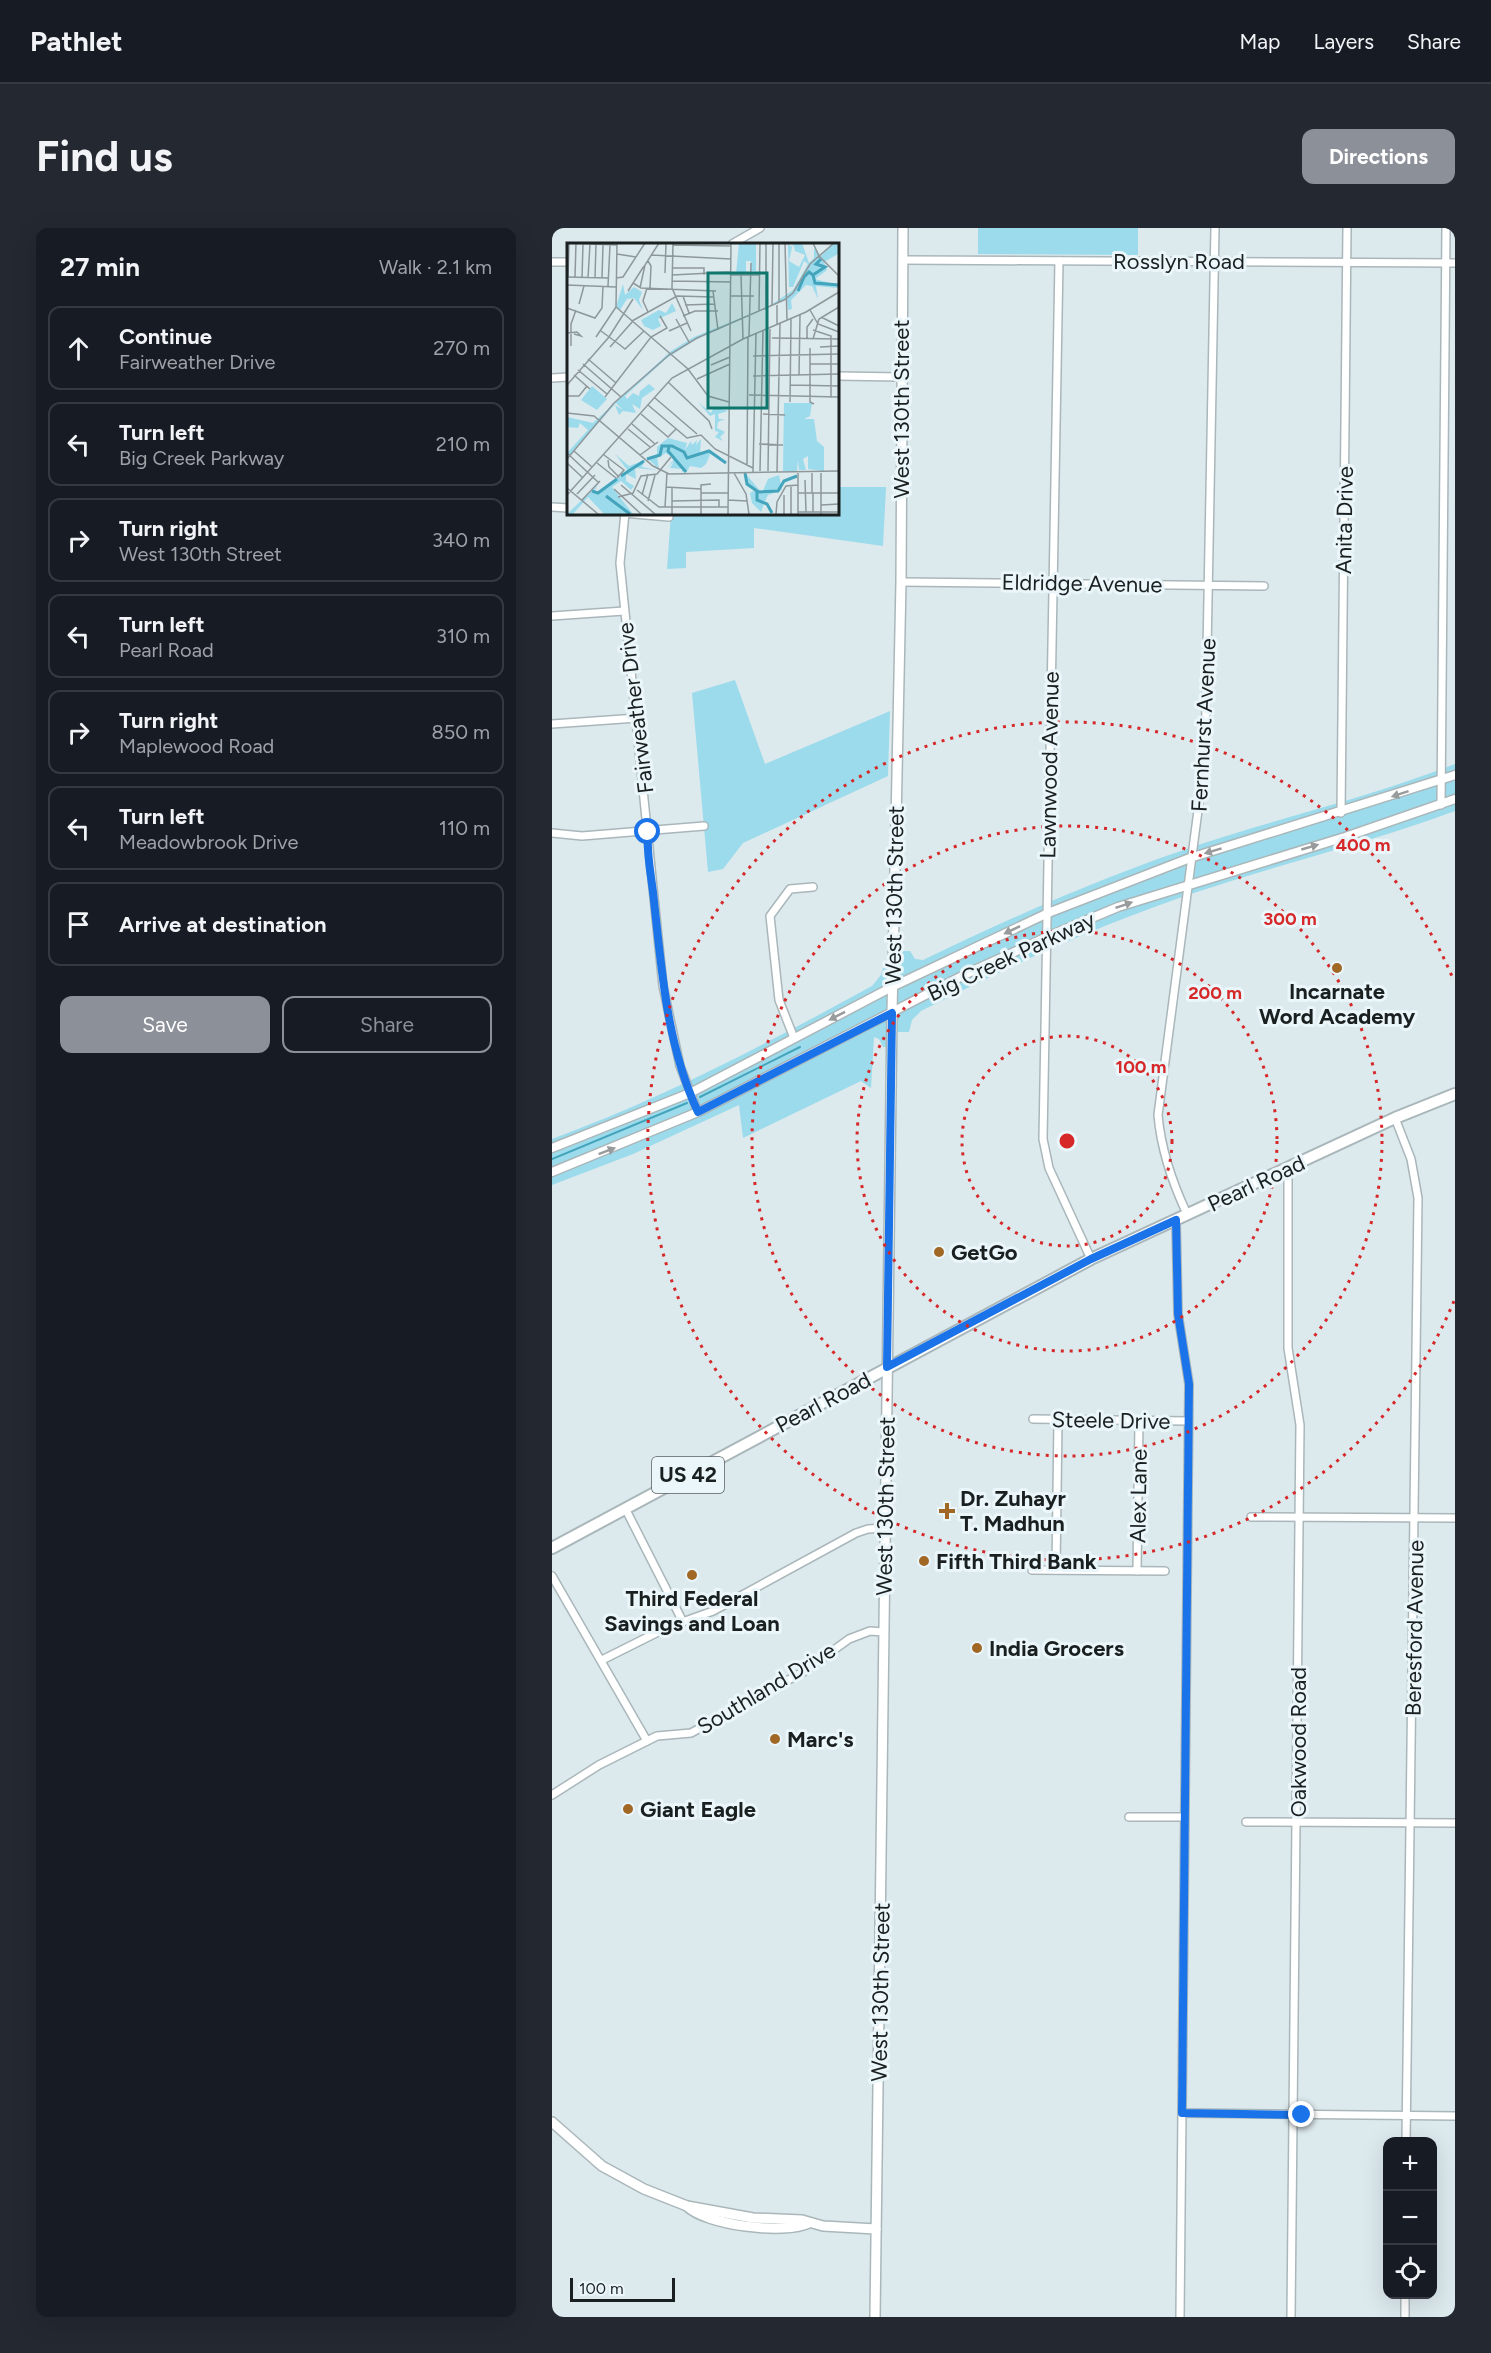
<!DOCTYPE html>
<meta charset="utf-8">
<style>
:root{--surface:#171b24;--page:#242831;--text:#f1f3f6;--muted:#9ea1a6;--line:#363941;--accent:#8c9099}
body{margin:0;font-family:Figtree,sans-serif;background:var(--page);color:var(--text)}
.controls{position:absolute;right:18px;bottom:18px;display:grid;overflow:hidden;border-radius:12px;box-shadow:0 6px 24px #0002}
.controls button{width:54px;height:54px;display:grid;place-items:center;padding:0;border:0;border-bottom:2px solid var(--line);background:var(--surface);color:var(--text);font:30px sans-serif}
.scale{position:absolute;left:18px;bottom:15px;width:105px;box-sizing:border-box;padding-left:6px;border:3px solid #1a1f20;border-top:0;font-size:16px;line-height:21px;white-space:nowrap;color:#1a1f20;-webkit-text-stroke:4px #eaf6fa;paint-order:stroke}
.stop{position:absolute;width:18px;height:18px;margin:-14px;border:4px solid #1a73e8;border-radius:50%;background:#fff}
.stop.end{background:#1a73e8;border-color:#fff;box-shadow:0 2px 6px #0008}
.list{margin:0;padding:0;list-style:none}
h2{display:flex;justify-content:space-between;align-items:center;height:78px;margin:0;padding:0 24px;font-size:26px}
h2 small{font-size:20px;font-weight:400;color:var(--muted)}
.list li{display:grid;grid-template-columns:39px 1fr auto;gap:18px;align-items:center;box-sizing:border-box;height:84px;margin:0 12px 12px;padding:0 12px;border:2px solid var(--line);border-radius:12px}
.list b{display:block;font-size:22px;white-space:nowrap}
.list p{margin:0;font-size:20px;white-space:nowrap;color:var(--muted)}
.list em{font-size:20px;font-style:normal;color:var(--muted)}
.actions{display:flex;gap:12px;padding:18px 24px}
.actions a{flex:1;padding:14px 0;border:2px solid var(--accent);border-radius:12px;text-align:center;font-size:21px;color:var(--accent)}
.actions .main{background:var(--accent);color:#fff}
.icon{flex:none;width:33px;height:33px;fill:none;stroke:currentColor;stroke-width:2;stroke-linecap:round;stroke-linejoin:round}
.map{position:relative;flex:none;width:903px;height:2089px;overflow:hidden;border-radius:12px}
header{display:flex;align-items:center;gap:36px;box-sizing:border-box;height:84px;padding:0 30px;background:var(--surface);border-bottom:2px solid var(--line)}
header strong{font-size:28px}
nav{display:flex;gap:33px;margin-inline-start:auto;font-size:21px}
.intro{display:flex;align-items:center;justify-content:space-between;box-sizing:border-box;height:144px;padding:0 36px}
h1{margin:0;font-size:42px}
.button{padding:15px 27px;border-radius:12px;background:var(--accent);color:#fff;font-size:21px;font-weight:700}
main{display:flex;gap:36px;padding:0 36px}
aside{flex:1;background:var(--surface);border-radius:12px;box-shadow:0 6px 24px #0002}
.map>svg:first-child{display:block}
.green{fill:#9cdbec}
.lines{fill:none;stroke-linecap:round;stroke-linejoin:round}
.stream{stroke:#43a4bb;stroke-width:2}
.minor-casing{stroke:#aab7ba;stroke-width:10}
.tertiary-casing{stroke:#aab7ba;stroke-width:11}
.secondary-casing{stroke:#aab7ba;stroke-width:12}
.primary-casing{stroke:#aab7ba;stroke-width:14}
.minor{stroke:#fff;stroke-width:7}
.tertiary{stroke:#fff;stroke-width:8}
.secondary{stroke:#fff;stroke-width:9}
.primary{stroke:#fff;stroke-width:10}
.oneway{fill:#989a9b}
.route{stroke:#1a73e8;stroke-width:8}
.ring{fill:none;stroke:#d62828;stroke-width:3;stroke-dasharray:3 6}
.poi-dot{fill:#a06725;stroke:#eaf6fa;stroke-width:2}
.labels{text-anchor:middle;stroke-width:6;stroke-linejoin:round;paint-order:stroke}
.shield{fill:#eaf6fa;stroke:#586061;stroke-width:1.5}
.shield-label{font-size:21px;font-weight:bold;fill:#1a1f20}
.street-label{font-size:22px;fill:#1a1f20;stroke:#eaf6fa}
.poi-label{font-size:22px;font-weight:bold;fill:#1a1f20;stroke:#eaf6fa;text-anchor:start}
.inset-river{fill:none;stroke:#43a4bb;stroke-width:3}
.inset-road{fill:none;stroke:#8e989b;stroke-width:1.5}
.view{fill:#0f766e;fill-opacity:0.15;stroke:#0f766e;stroke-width:3}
.inset-edge{fill:none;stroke:#1a1f20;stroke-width:3}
.centre{fill:#d62828;stroke:#eaf6fa;stroke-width:3}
.ring-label{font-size:18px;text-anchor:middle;font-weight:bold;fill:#d62828;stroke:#eaf6fa;stroke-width:6;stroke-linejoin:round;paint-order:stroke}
</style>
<header>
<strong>Pathlet</strong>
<nav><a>Map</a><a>Layers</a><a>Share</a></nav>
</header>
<div class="intro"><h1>Find us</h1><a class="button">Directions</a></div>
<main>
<aside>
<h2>27 min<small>Walk · 2.1 km</small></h2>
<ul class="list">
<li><svg class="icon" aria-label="ahead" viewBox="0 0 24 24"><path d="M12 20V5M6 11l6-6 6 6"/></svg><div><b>Continue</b><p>Fairweather Drive</p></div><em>270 m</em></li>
<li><svg class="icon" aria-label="left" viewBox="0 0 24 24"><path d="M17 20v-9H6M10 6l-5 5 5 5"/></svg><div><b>Turn left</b><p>Big Creek Parkway</p></div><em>210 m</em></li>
<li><svg class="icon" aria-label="right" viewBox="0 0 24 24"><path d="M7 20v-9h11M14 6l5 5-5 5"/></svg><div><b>Turn right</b><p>West 130th Street</p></div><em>340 m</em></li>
<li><svg class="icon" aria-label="left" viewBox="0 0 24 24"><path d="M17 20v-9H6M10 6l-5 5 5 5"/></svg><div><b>Turn left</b><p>Pearl Road</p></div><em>310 m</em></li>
<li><svg class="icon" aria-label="right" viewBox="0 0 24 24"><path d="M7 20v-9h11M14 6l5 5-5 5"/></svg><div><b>Turn right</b><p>Maplewood Road</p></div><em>850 m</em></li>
<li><svg class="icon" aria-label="left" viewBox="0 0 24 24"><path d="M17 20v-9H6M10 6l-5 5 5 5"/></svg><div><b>Turn left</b><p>Meadowbrook Drive</p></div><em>110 m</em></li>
<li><svg class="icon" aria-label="arrive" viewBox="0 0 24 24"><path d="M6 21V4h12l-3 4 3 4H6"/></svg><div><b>Arrive at destination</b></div></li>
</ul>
<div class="actions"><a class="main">Save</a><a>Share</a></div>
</aside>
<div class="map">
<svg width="903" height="2089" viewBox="0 0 903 2089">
<rect width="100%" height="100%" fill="#dce9ed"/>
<g class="green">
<polygon points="426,0 586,0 586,27 426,26"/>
<polygon points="285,259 334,259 331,318 202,300 202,320 134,324 134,340 115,341 119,285 285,285"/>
<polygon points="183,452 213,536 338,483 336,548 191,615 171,641 156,644 140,465"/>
<path d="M903,536V583C819,614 732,635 648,663C551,695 459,737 369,783L360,792L357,804H341V819H331L327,811L322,809L319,860L309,853L191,910L187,877L81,926L0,957V911C112,870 216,815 320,758L329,747L333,734H342V723H358L363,731L371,732C462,688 555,647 652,615C735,588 821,568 903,536Z"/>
</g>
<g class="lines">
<g class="stream">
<polyline points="148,869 248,819"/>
<polyline points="0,931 135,875"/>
</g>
<g class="minor-casing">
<g id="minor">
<polyline points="180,16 208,0"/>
<polyline points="351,32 903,35"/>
<polyline points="507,33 491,911 497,940 539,1031"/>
<polyline points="0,34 16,34"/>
<polyline points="285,148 348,149"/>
<polyline points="0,150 16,149"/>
<polyline points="0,279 16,280"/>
<polyline points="71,285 117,289"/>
<polyline points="73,285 68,335 111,758 128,838 146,884"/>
<polyline points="349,354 712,358"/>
<polyline points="0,388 72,383"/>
<polyline points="0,496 85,490"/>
<polyline points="889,577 894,0"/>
<polyline points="789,585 795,0"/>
<polyline points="0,605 30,608 152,598"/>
<polyline points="242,810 227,772 218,688 238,661 261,659"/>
<polyline points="843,890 859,931 866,970 854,1914"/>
<polyline points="736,940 736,1120 748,1197 739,2089"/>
<path d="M635,986C620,954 609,922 606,887L653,529L663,0"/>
<polyline points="624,992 626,1086 637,1156 628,2089"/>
<polyline points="481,1191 636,1193"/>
<polyline points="73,1280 131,1394"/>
<polyline points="699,1289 903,1290"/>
<polyline points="480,1342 613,1343"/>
<polyline points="504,1342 506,1192"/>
<polyline points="585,1343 587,1193"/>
<polyline points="0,1348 95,1513"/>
<polyline points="50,1432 114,1400 161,1383 304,1305 316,1301 333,1300"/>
<polyline points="0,1567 47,1537 105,1508 139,1505 253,1443 297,1411 318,1403 332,1404"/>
<polyline points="577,1589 632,1589"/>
<polyline points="694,1594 903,1595"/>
<polyline points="630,1885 903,1888"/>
<polyline points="853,2089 853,2066"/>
</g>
</g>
<g class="tertiary-casing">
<g id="tertiary">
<polyline points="0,920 138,865 340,759 496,685 638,630 903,547"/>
<polyline points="0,944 146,884 416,745 504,705 566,679 793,609 903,571"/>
</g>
</g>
<g class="secondary-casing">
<g id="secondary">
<polyline points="0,1894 50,1938 92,1961 135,1978 201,1990 250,1992 271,1998 324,2001"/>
<path d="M135,1978C153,1997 233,2007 257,1995"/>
<polyline points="323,2089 340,785 349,354 351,0"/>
</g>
</g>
<g class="primary-casing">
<polyline id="primary" points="0,1320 539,1031 843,890 903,866"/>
</g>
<use href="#minor" class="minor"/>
<use href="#tertiary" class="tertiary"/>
<use href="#secondary" class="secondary"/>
<use href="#primary" class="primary"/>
</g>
<defs><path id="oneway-solid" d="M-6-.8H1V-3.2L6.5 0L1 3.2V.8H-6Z" transform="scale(1.5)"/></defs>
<g class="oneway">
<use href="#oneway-solid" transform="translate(848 566) rotate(162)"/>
<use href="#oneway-solid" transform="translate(758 619) rotate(-16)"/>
<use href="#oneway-solid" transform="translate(661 623) rotate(163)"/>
<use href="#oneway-solid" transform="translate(572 677) rotate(-19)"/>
<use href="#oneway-solid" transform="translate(460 702) rotate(154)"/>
<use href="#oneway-solid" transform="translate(285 788) rotate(153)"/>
<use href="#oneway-solid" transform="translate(55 923) rotate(-21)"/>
</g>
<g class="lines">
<path class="route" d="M96,604C94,626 100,651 102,673C110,745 115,818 146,884L340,785L335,1139L539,1031L624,992L626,1086L637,1156L630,1885L750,1887"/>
</g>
<g class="ring">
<circle cx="515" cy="913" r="105"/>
<circle cx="515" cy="913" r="210"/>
<circle cx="515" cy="913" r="315"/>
<path d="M902 1073A419 419 0 1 1 902 753"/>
</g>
<g class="poi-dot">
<circle cx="785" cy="740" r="6"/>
<circle cx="387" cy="1024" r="6"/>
<path d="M392 1274h6v6h6v6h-6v6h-6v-6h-6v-6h6z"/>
<circle cx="372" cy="1333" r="6"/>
<circle cx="140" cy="1347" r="6"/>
<circle cx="425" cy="1420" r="6"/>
<circle cx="223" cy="1511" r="6"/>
<circle cx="76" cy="1581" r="6"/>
</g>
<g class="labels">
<rect class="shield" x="100" y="1229" width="72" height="36" rx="4.5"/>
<g class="shield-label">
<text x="136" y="1254">US 42</text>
</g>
<g class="street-label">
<text x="627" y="41">Rosslyn Road</text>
<text transform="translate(349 181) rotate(-90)" y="8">West 130th Street</text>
<text transform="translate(792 292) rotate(-89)" y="8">Anita Drive</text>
<text transform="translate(530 355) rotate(1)" y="8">Eldridge Avenue</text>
<text transform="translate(83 480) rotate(-97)" y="8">Fairweather Drive</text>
<text transform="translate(651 497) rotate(-87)" y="8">Fernhurst Avenue</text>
<text transform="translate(497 537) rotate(-89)" y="8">Lawnwood Avenue</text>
<text transform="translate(342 667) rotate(-89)" y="8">West 130th Street</text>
<text transform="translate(459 728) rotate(-25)" y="8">Big Creek Parkway</text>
<text transform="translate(704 955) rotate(-25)" y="8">Pearl Road</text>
<text transform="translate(271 1174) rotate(-28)" y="8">Pearl Road</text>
<text transform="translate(559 1192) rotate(1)" y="8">Steele Drive</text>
<text transform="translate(586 1268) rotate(-89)" y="8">Alex Lane</text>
<text transform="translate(333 1278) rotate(-89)" y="8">West 130th Street</text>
<text transform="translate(862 1400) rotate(-89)" y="8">Beresford Avenue</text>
<text transform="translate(214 1460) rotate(-31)" y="8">Southland Drive</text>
<text transform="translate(746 1514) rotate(-90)" y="8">Oakwood Road</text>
<text transform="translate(328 1764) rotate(-89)" y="8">West 130th Street</text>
</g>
<g class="poi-label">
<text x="785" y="771" text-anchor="middle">Incarnate<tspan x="785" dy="25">Word Academy</tspan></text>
<text x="399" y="1032">GetGo</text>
<text x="408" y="1278">Dr. Zuhayr<tspan x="408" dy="25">T. Madhun</tspan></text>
<text x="384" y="1341">Fifth Third Bank</text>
<text x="140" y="1378" text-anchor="middle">Third Federal<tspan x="140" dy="25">Savings and Loan</tspan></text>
<text x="437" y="1428">India Grocers</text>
<text x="235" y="1519">Marc's</text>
<text x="88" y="1589">Giant Eagle</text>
</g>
</g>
<g transform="translate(15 15)">
<rect width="272" height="272" fill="#dce9ed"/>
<path d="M172,0H189V28H184V18H179V31H169ZM221,0L224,4L226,0L222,18L232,24L238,12L228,8L226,0H235L242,20L247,15V5L254,13L266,0H271V11L257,19L260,27L248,36L271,42V45L249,43L251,56L245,43L239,42L224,57L225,66L221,67L220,56L128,97L100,115L58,153L60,156L66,150L72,153L73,148L82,141L88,146L75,155L73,166L65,161L69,170L56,168L52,172L48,162L56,167L49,160L3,212L0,210L21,187L13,180L11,185L0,184V174L26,180L104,108L127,94L201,64L226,47L241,21L237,18L226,44H222ZM56,41L58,52L67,44L75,49L72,57L76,67L67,55L60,56L53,67L49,64ZM105,60L109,68L91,76L94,83L86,87L77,83L74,77L92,67L99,70ZM25,143L40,156L30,167L14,157ZM131,159L144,170L147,164L161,168L151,171L152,176H158L151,179L150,185L158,189L153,194L156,198L148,194L152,189L148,188V171L143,173ZM217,160H245L243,173L237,176H247L250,198L257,204V228L241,226V213L236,216L239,227H232L231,217L230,228H216ZM101,195L120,200L118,207L124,198L125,202L130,197L129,202L134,196L133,211L144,209L139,221L134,225L123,223L119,230L117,226L115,230V226L103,225L107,218L99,226L108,215L99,210L90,215L92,226L80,215L90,212V204ZM48,211L62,223L78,217L75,224L90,227L68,225L69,236L59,231V238L67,243L64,247L54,238L45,244L66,271H37L21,254L6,271H0L31,242L27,248L30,249L61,228ZM178,230L195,250L201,236L212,232L215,247L201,252L198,258L202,263L197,261L194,269L185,260L183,250L188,247L179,240Z" fill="#9cdbec"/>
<path class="inset-river" d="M254,16L249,21L258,24L246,32L248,40L272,42M231,48L237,34L242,29L246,32M102,204L101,208L119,229M80,216L93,212L95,203H105L117,209L120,215L142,208L159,220M178,230L180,241L190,248V257L200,261L205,270M54,233L77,218M25,248L31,250L50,236M190,249L211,248L217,238L230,233M39,253L63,271"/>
<path class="inset-road" d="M1,0L50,2M50,0L49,64L121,126L141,153L162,159M106,0L105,45L124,88M218,0L220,77M246,0L252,13L272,33M106,2L164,3M50,11L69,14M84,12L164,16M81,18L84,23L83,45M106,25H137V32M98,30L99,0M105,32L164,29M164,32H193M174,32L176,96M0,34L41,35M1,34L2,0M8,34L9,0M15,35L16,1M21,35L23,1M28,35L29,1M35,35L36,2M49,35L56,34L78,0M105,38L164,39M66,40L74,45L149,48M0,42L49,44M41,43L43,2M73,45L78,22L92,0M80,45L76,58L81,69M61,48L77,23M146,48L151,87M116,53L122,70M164,53H187M212,59V0M12,61L17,43M118,62L147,61M205,62L206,0M0,65L28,75L35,65L36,43M192,67L193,0M199,67V0M243,67L251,81L272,89M116,73L128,68H151M254,74L272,83M109,76L122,99M65,78L110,53L146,54M210,82V62M246,87L264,93V155M34,88L53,102M102,88L120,80M0,90L10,89L14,93L7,91M182,93L184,20M29,94L49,64M205,95L272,96M240,95V84L246,76M246,96L252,76L272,64M53,102L58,106L77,88M4,103V81L9,67M43,104L66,78M253,104L272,103M243,105V159L247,161M186,113L272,111M21,116L49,140M16,121L54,154M243,121H272M144,122L163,114M11,127L40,151M7,132L23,146M186,133L272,131M232,133L233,72M130,136L163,121M101,139L142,178L145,186M0,142L42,94L66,56M223,142L272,143M182,152L272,154M0,153H12L20,143M38,154L84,94L100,85L93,73M88,155L130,191M223,159L224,76M81,162L120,195L134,192L148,206L186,225M0,170L27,173L86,223L102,231L272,228M74,171L101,194L109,186M196,171L218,172M65,181L88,201M61,186L83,204M192,201L216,202M7,208L25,224M0,210L31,239M37,212L57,227L50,235M73,212L91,199M0,216L47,160L102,112L130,95L217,57L226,50L243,21L267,0M41,217L42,224L52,234M0,220L16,235M30,220L49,235M180,222L181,94M193,228L196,87M201,228L203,84M186,229L189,90M210,229L213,80M231,229V271M167,230L179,251L182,271M238,237L239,269M54,242L88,271M99,244L134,246M0,245L31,271M47,246L74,271M70,247L92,264H161M134,250H161M231,250H272M245,250V228M246,250V269M10,251L28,232M0,252L105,135L176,96L239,69L272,49M75,252L81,231M217,252V271M51,254L66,250L74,233L90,231L104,214M15,257L33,238M161,257L180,258M81,258L88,232M105,258L152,257V264M254,262L272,261M98,264L100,230M231,269H272M105,271V244M134,271V242L144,241M161,271L164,0M209,271L210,259L219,243L231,242M224,271V242M254,271V228"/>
<path class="view" d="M141,30H200V165H141Z"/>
<rect width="272" height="272" class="inset-edge"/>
</g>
<circle cx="515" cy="913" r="9" class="centre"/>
<g class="ring-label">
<text x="811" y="623">400 m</text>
<text x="738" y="697">300 m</text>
<text x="663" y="771">200 m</text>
<text x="589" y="845">100 m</text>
</g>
</svg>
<div class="controls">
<button>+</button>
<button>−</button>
<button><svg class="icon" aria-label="locate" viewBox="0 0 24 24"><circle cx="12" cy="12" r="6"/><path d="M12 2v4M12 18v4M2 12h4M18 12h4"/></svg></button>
</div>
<div class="scale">100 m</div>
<div class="stop" style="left:96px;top:604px"></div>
<div class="stop end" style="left:750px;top:1887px"></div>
</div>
</main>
